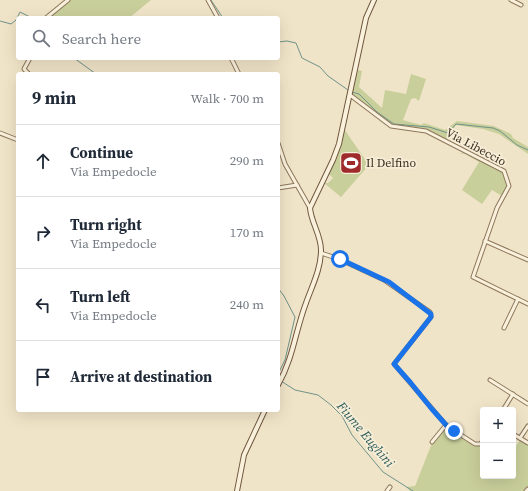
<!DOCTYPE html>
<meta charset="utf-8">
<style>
:root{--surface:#fff;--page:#f2f2f3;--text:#1f2937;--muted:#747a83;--line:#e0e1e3}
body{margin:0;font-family:"Source Serif 4",serif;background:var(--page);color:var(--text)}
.controls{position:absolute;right:12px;bottom:12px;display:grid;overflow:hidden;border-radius:4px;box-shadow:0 4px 16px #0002}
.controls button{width:36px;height:36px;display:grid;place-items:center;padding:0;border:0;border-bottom:1px solid var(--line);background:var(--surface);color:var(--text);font:20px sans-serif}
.stop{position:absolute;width:12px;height:12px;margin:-9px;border:3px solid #1a73e8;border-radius:50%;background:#fff}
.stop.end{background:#1a73e8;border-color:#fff;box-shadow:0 1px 4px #0008}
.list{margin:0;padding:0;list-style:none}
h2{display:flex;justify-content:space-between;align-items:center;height:52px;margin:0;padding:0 16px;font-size:17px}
h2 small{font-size:13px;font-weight:400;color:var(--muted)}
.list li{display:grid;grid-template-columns:26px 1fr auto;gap:12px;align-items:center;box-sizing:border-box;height:72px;padding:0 16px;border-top:1px solid var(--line)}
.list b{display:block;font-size:15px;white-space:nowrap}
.list p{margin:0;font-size:13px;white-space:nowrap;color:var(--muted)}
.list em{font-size:13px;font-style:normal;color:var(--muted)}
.icon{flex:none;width:22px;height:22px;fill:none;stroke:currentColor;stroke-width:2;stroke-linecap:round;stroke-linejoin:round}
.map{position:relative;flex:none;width:528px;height:491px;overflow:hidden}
.search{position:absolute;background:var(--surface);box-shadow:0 4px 16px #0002;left:16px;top:16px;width:264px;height:44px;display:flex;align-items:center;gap:10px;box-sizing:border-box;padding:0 14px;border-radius:4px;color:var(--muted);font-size:15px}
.panel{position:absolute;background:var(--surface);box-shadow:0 4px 16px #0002;left:16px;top:72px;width:264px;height:340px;border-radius:4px}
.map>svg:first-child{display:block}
.green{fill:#c9cf9b}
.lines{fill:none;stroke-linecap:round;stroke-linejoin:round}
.stream{stroke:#6f938a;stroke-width:1}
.street-casing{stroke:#8d765c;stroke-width:5}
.secondary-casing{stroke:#6f573f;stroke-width:6}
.street{stroke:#faf1dc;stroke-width:3}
.secondary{stroke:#faf1dc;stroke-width:4}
.route{stroke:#1a73e8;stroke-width:5}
.labels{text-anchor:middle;stroke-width:3.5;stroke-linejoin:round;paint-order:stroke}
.street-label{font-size:12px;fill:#3d2e20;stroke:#f7eed8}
.poi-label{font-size:12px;fill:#3d2e20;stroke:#f7eed8;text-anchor:start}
.water-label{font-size:13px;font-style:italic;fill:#2f5d5a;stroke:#f7eed8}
</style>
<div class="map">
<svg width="528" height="491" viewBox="0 0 528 491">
<rect width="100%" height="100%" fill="#f0e4c8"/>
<g class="green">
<polygon points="69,0 151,0 129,18 48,18"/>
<polygon points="358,70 362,71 359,87 382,108 385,90 406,94 411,74 426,79 419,101 415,98 411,99 403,120 421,125 424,123 445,130 457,121 494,126 511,134 513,138 528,147 528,154 499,134 483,129 456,125 446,140 430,132 395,127 385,122 351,94"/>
<polygon points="344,129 369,165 341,197 324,183 328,183 333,178 329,174 335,160"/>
<polygon points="462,153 502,170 508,186 502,196 492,190 482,204 462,190 479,162 465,154 460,154"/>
<polygon points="447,427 476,445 483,441 483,476 513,476 513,446 515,447 520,440 528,445 528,487 525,491 410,491 406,487 415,486 432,443"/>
</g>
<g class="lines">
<g class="stream">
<polyline points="211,0 223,18"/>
<polyline points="0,21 11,24 16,20 20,12 32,18"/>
<polyline points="278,42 287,41 296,43 302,58 320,67 328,76 348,90"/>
<polyline points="74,58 96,74"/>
<polyline points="352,92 359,94 377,112 394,124 429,127 448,133 456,124 493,128 500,131 517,145 528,150"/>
<polyline points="278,288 284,296 295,317 285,360 278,374"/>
<polyline points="281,381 295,390 318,395 331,405 342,416 352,435 383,472 413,491"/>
</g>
<g class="street-casing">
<g id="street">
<polyline points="208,0 218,18"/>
<polyline points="511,0 521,5"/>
<polyline points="46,18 68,0"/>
<polyline points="231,58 239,74"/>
<polyline points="29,74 24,69 30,58"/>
<polyline points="350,95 391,126 426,131 504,171 509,186 497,208 473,277 528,304"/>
<polyline points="0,133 18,140"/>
<polyline points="278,143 285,164 310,208"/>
<polyline points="278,188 297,185"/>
<polyline points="485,241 528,260"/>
<polyline points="321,253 339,259 384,280 430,312 431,317 394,364 447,426 475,444 480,444 483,441"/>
<polyline points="504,328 518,299"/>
<polyline points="490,380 528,404"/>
<polyline points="503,410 513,394"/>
<polyline points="513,434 528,443"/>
<polyline points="520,438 528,426"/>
<polyline points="432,442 446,425"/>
<polyline points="387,491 390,487"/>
<polyline points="526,491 528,489"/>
</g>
</g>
<g class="secondary-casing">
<g id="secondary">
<path d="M278,385C294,356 295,332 306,303C312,286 321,269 321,250C321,235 311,222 310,208L333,160L339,144L366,18L374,0"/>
<polyline points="237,491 244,455 265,410"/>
</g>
</g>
<use href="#street" class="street"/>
<use href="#secondary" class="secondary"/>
</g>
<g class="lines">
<polyline class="route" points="340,259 389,282 431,314 431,317 394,364 410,382 431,408 447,426 454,431"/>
</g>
<defs>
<g id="stadium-square" transform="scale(1.15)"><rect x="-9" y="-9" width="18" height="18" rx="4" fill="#9e2a2b" stroke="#f7eed8"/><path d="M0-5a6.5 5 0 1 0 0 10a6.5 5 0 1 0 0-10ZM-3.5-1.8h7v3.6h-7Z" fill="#fff"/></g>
</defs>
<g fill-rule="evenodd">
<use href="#stadium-square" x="351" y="163"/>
</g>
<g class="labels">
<g class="street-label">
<text transform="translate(476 147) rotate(28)" y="4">Via Libeccio</text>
</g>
<g class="poi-label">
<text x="366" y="167">Il Delfino</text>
</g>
<g class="water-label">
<text transform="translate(366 434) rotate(50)" y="5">Fiume Eughini</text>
</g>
</g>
</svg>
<div class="controls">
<button>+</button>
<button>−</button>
</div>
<div class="stop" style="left:340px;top:259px"></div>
<div class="stop end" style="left:454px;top:431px"></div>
<div class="search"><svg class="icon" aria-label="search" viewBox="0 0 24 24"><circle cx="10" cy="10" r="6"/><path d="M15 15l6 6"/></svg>Search here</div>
<section class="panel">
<h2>9 min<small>Walk · 700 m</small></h2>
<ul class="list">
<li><svg class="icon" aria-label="ahead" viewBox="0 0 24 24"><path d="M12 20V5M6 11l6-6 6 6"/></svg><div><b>Continue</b><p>Via Empedocle</p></div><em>290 m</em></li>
<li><svg class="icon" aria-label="right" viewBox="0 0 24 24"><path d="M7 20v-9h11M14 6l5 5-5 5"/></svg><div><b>Turn right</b><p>Via Empedocle</p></div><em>170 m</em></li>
<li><svg class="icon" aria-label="left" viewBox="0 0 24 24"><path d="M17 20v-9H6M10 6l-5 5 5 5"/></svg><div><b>Turn left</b><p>Via Empedocle</p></div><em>240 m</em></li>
<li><svg class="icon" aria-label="arrive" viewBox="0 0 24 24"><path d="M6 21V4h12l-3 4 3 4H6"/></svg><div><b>Arrive at destination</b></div></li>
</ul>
</section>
</div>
